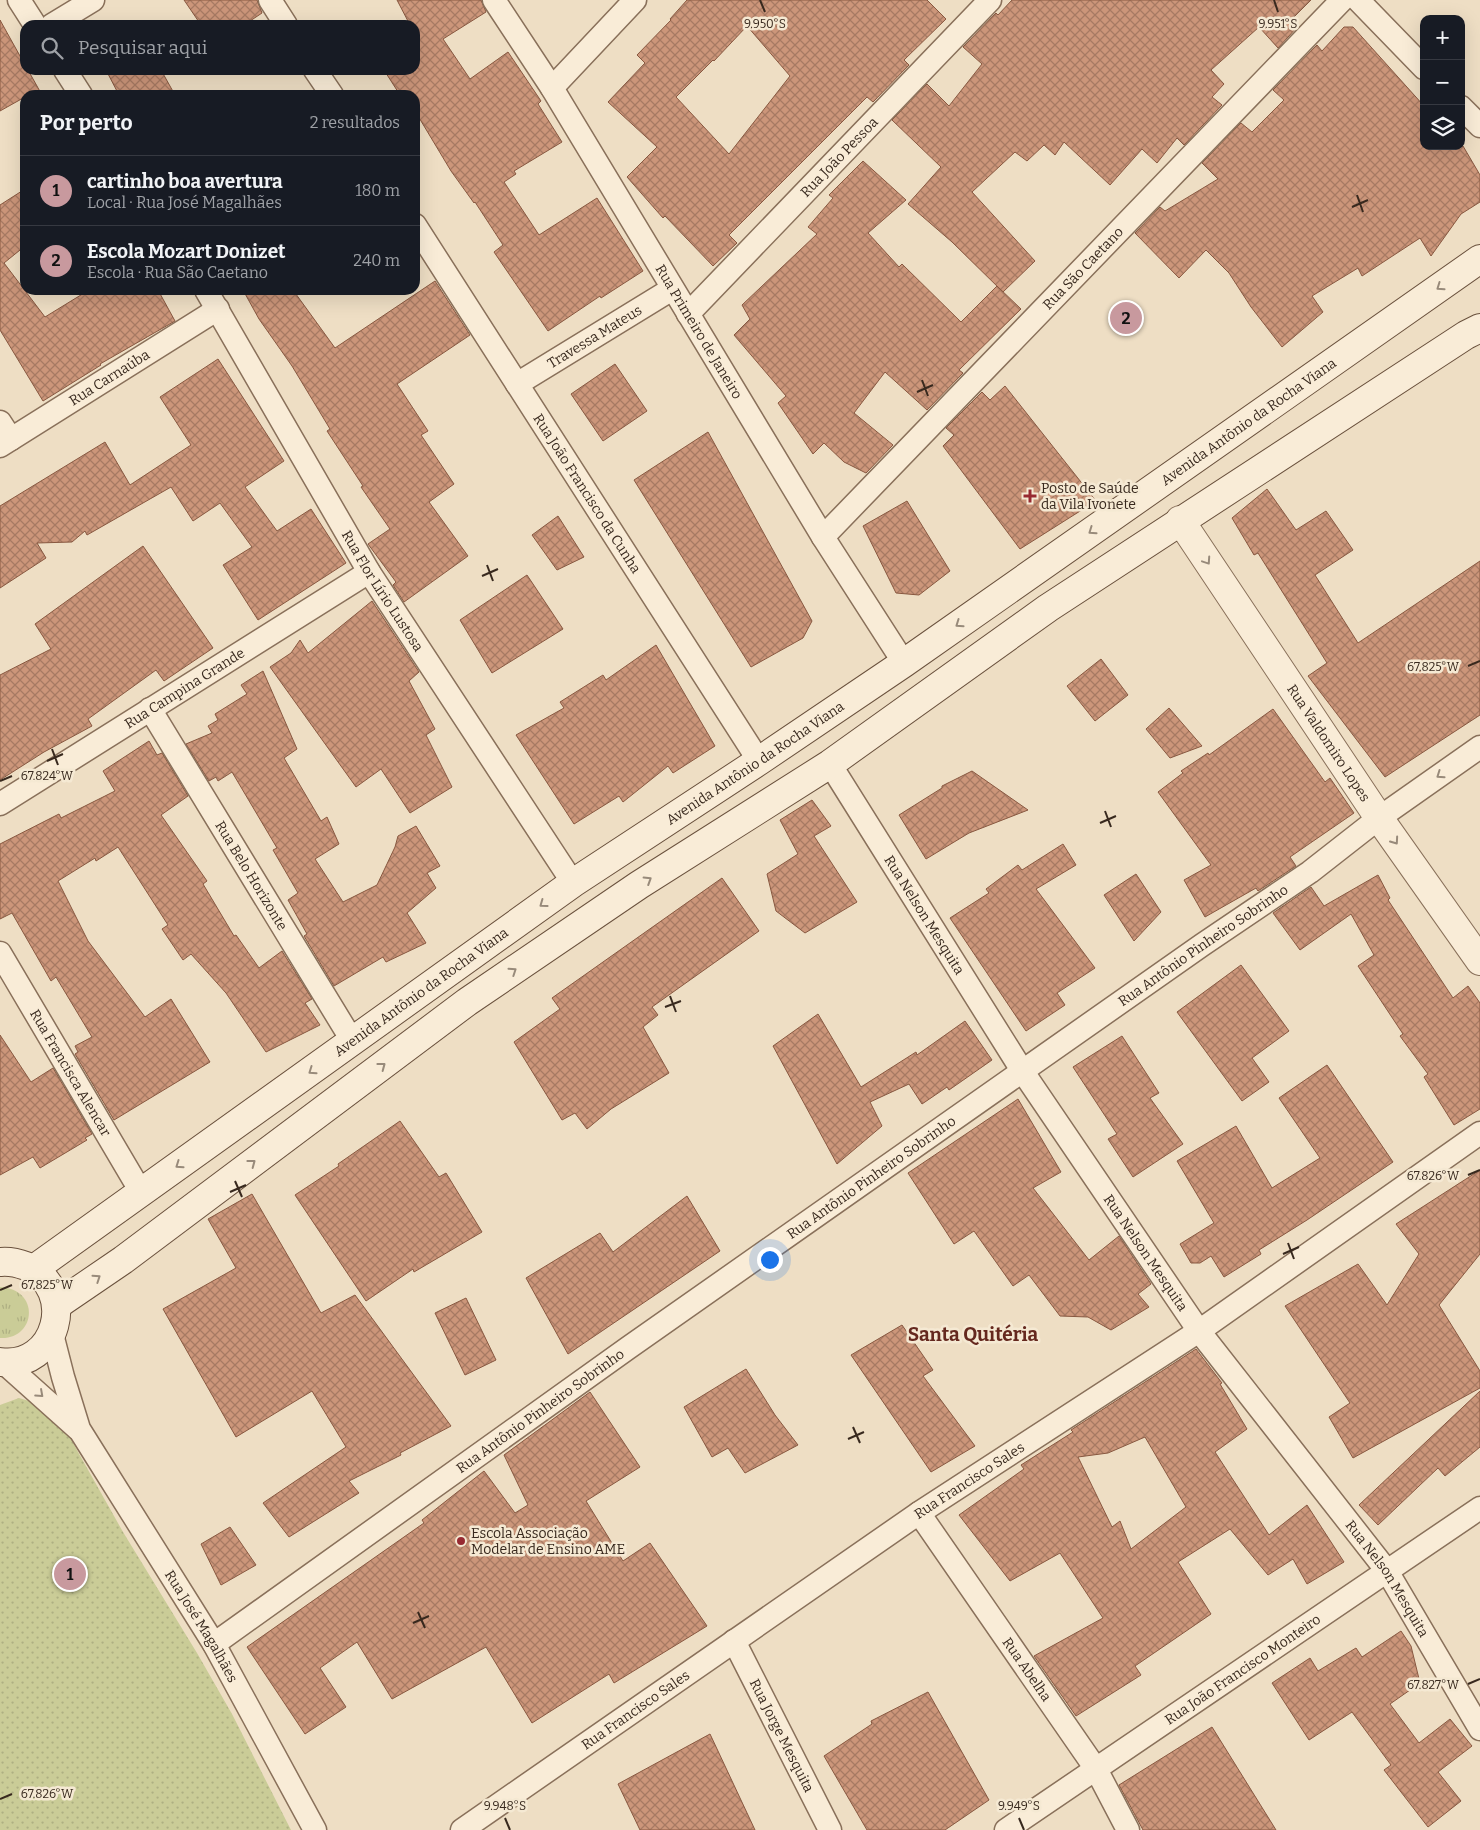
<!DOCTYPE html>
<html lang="pt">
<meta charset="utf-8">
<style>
:root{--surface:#171b24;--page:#20242c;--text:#f1f3f6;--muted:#9ea1a6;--line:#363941;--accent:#c8999e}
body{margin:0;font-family:Bitter,serif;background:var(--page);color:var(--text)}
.controls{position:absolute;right:15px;top:15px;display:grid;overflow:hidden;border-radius:10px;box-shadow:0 5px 20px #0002}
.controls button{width:45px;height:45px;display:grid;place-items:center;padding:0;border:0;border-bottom:1px solid var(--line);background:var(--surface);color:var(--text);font:25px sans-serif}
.you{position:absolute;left:769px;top:1259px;width:18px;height:18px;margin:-12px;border:4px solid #fff;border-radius:50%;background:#1a73e8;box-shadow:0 0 0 8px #1a73e833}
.badge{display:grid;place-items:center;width:32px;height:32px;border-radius:50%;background:var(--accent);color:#111;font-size:16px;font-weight:700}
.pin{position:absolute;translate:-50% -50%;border:2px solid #fff;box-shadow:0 1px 5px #0006}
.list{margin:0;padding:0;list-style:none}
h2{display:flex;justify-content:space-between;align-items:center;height:65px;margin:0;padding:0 20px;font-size:21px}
h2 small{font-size:16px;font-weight:400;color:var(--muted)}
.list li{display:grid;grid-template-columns:32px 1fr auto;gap:15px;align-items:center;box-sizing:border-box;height:70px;padding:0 20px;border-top:1px solid var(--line)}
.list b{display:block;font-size:19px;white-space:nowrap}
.list p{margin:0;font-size:16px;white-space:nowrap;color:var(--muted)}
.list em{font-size:16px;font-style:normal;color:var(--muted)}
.icon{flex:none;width:28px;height:28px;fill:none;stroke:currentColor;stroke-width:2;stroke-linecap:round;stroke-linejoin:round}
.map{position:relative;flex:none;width:1480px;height:1830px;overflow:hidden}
.search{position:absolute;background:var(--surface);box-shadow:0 5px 20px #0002;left:20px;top:20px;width:400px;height:55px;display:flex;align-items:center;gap:12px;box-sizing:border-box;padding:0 18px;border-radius:15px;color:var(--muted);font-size:19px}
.panel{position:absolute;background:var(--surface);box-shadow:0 5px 20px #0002;left:20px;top:90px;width:400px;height:205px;border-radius:15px}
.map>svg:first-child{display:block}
.grass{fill:url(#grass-tufts)}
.park{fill:url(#park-dots)}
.building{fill:url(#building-cross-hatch);stroke:#885840;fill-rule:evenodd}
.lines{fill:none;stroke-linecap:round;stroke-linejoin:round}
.minor-casing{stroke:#89705a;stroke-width:25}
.tertiary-casing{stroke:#89705a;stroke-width:30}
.secondary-casing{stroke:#6a513d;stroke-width:30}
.minor{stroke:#f9ecd7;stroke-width:22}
.tertiary{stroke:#f9ecd7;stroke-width:28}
.secondary{stroke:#f9ecd7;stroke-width:28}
.oneway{stroke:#988a7a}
.ticks{fill:none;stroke:#38291e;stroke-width:2}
.poi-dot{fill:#972a32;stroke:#f5e9d3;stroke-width:2}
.labels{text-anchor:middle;stroke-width:5;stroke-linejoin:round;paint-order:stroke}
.street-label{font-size:14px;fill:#38291e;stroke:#f5e9d3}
.poi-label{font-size:14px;fill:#38291e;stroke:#f5e9d3;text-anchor:start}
.district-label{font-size:19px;font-weight:bold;fill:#65281e;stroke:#f5e9d3}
.ticks-label{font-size:12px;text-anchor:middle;fill:#38291e;stroke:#f5e9d3;stroke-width:5;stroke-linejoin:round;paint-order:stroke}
</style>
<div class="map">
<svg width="1480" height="1830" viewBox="0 0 1480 1830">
<defs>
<pattern id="grass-tufts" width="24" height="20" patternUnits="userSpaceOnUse" patternTransform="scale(1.25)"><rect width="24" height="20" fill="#cacc97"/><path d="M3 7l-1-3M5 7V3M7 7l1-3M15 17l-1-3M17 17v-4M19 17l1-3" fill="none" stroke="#aeaf82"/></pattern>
<pattern id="park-dots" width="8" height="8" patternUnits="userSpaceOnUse" patternTransform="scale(1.25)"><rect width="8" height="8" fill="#cacc97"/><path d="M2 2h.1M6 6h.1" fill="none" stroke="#aeaf82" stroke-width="1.8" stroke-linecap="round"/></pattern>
<pattern id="building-cross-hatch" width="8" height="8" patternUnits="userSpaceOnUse" patternTransform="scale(1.25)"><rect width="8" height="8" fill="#cc967a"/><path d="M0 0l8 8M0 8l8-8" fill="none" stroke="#a77a63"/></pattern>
</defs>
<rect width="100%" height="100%" fill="#eedec4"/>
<path class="grass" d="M0,1287C41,1289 36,1340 0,1338Z"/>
<polygon class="park" points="19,1398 46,1406 52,1402 78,1452 123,1532 197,1653 232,1714 291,1830 0,1830 0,1405"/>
<g class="building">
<polygon points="184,0 257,0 262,13 244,25 201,25"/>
<polygon points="397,0 481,0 486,12 443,39 470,79 508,52 541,101 538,104 562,142 514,171 516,174 504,182 539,235 597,198 643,271 601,298 600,296 548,331 494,252 503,245 475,202 474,203 451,171 415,111 415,95 400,95 384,70 415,70 415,25 410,25"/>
<path d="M687,0H927L946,19L904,60L909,65L873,102L867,97L729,235L737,243L713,266L665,216L663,218L627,177L657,147L608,102L645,63L637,55L671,20L670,19ZM747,26L790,76L729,154L676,97L713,60L714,61Z"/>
<polygon points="1012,0 1311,0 1292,19 1298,26 1278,48 1259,27 1211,70 1224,84 1212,97 1222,105 1184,145 1177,138 1157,163 1142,149 1110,185 1064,142 1055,155 1044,145 1027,161 1015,152 972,192 1035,261 1003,292 952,242 908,204 941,167 892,120 927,84 949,106 982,64 963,47 996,13 998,15"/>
<polygon points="0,20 25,65 25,70 28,70 42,95 25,95 25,97 0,111"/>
<polygon points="1344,27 1353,27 1424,106 1424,146 1463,146 1480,175 1480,202 1461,214 1431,256 1420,238 1362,276 1358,268 1312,296 1323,312 1282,347 1251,307 1229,273 1206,250 1179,278 1135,233 1160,207 1165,211 1218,179 1202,163 1241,123 1252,132 1284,100 1273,90 1317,45 1322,51"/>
<polygon points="106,70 161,70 175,95 119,95"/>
<polygon points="863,161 906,200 868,233 899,267 902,264 961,322 997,286 1021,309 959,370 963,373 927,410 885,372 854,413 893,445 866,473 844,462 824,443 813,454 778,403 786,396 734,335 750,319 742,305 817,234 808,227 833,198 829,195"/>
<polygon points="25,189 25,246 4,263 45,317 89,290 158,290 175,321 100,364 101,365 43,401 0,330 0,205"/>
<polygon points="435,281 470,335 397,384 428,431 421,435 454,484 429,502 468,556 404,602 393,585 396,582 368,544 390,529 361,487 363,486 327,431 330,429 292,366 259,319 243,290 293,290 335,348"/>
<polygon points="218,359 284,461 245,487 277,531 311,509 346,563 258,620 223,565 252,547 220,503 193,521 171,487 87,535 85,531 72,542 37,543 46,558 0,588 0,506 105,442 130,485 191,445 160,397"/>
<polygon points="615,364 647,411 603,441 571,394"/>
<polygon points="1005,386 1096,501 1020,549 943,446 954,435 946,428 982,392 990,400"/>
<polygon points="708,432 812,621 803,638 751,667 634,480"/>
<polygon points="1267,489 1296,530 1326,511 1353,550 1315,575 1358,643 1480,561 1480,715 1385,777 1308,676 1327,663 1258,553 1254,555 1232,518"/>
<polygon points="907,501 950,571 919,595 896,593 863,526"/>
<polygon points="558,516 584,557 557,570 532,535"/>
<polygon points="143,546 213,648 164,681 156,670 88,719 92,726 44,752 0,780 0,675 51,649 35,624"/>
<polygon points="527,575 563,629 492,673 460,620"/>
<polygon points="372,601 419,672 409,681 435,729 426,735 452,787 410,813 381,769 356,787 270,667 291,653 300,640 308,653"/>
<polygon points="656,645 715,746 673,773 668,766 623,802 619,796 574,824 516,735 564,708 560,702 603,675 606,680"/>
<polygon points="1101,659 1128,695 1095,721 1067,686"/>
<polygon points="263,671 297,749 284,758 321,821 327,817 339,844 315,859 343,902 377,885 395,847 398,836 416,826 440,866 427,873 436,888 407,913 426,943 386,962 383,957 334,986 304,936 307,934 288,900 298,893 273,850 277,848 232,772 218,781 216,777 209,781 186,744 212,733 208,726 218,720 215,714 247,694 241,685"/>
<polygon points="1169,708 1202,746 1170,758 1146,729"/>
<polygon points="1273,709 1325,782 1330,778 1354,813 1290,857 1296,866 1258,891 1256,888 1205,917 1184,880 1211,865 1158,792 1183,773 1181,771 1208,753 1209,755"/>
<polygon points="149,741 157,755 162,753 188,796 161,815 207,881 203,884 234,936 236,935 259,968 282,951 312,999 305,1003 320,1025 266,1052 226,993 191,954 183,960 162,929 168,925 118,847 96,861 95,858 58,881 88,941 145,1017 171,999 210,1062 114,1120 75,1054 78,1052 75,1046 92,1037 56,977 51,981 12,913 0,919 0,844 59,814 61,818 115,791 103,771"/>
<polygon points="972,771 1028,810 969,833 926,859 899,815 942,788 942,786"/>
<polygon points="812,800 831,826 814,836 857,902 805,933 776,911 767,874 798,854 780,820"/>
<polygon points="1063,844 1076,865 1036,889 1095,968 1057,993 1065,1005 1026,1031 950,918 989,893 986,889 1018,865 1022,870"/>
<polygon points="1136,874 1161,912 1134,941 1104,895"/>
<polygon points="1378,875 1390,898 1388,900 1453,998 1468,986 1480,1003 1480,1109 1454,1125 1424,1077 1428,1074 1400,1036 1403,1034 1358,966 1374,955 1351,914 1300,950 1273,913 1311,887 1324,906"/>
<polygon points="722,878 759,931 652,1007 658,1015 643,1027 669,1073 611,1109 587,1129 575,1113 562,1120 514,1042 560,1009 552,998"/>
<polygon points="1241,965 1289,1031 1252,1058 1269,1082 1242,1101 1177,1012"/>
<polygon points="818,1014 861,1087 916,1052 917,1055 965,1021 992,1060 949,1090 947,1087 922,1104 909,1084 870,1102 882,1126 837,1164 773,1046"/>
<polygon points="0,1035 31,1082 53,1068 92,1134 85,1138 87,1140 40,1168 33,1157 0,1175"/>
<polygon points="1122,1036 1159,1093 1150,1098 1183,1144 1133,1177 1108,1139 1117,1134 1073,1067"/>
<polygon points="1327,1065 1393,1162 1307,1220 1259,1250 1261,1254 1224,1277 1211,1256 1200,1263 1191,1263 1180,1244 1214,1223 1177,1161 1236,1126 1272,1188 1320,1158 1279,1098"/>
<polygon points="1018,1099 1061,1172 1033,1188 1089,1260 1119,1236 1151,1284 1138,1294 1149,1307 1111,1330 1088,1317 1060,1316 1029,1275 1013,1286 974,1231 954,1244 908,1173"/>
<polygon points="400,1121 439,1177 446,1173 482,1232 414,1272 413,1269 366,1301 295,1195 339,1166 338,1164"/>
<polygon points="1480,1170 1480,1254 1439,1305 1480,1371 1480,1388 1353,1458 1329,1417 1350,1403 1285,1306 1358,1264 1387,1305 1419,1254 1396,1224"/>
<polygon points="252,1194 321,1313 355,1295 451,1426 400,1453 401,1455 349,1481 359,1493 289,1537 263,1503 346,1447 312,1391 236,1437 163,1309 236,1268 208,1219"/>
<polygon points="687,1196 720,1251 568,1354 526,1278 600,1233 613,1252"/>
<polygon points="466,1298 496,1360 465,1375 435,1313"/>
<polygon points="902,1325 933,1370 923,1376 975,1446 931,1472 851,1355"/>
<path d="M1196,1349L1222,1383L1220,1384L1247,1429L1215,1452L1269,1535L1307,1505L1344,1562L1307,1584L1293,1559L1268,1575L1230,1529L1178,1562L1211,1614L1135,1666L1141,1675L1076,1716L1034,1656L1103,1618L1060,1553L1010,1581L959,1515L1024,1469L1021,1465L1073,1432L1071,1430ZM1145,1437L1186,1507L1131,1549L1120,1521L1112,1527L1078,1457L1108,1453Z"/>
<polygon points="746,1369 775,1415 798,1445 745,1473 728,1448 712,1457 684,1407"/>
<polygon points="1480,1391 1480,1447 1445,1476 1438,1468 1378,1525 1359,1505"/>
<polygon points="590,1392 640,1467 586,1501 623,1561 650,1543 707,1626 614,1683 609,1674 532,1723 486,1647 392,1699 357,1642 320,1668 346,1707 305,1734 247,1647 424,1523 422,1520 484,1471 515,1513 528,1505 504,1455"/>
<polygon points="230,1527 256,1565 221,1585 201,1544"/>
<polygon points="1401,1631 1411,1646 1420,1683 1390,1704 1419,1743 1450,1719 1472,1746 1438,1772 1461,1801 1428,1827 1384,1770 1391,1765 1352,1712 1309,1740 1272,1683 1310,1658 1318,1671 1356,1648 1362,1657"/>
<polygon points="928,1692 989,1800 945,1830 867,1830 824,1756 872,1724 871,1721"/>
<polygon points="1212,1727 1276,1830 1143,1830 1119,1785"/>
<polygon points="710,1734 755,1830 640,1830 618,1784"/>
</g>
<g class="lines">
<g class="minor-casing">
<g id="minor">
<polyline points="19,0 35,25"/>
<polyline points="270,0 286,25"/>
<path id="s1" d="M494,0L552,88L823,537L904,663"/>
<polyline points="1358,0 1424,68"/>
<polyline points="52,25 93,0"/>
<polyline points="65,70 81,95"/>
<polyline points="315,70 332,95"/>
<polyline points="552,88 635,0"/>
<polyline points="1461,107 1480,126"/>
<path id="s2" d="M415,225L759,761"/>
<path id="s3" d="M206,290L369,572L573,883"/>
<path id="s4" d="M688,314L990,0"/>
<path id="s5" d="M517,384L672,289"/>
<polyline points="0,422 11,439"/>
<path id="s6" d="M0,446L218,309"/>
<path id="s7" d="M823,537L1342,0"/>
<path id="s8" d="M150,709L353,1042"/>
<path id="s9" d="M830,764L1023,1072L1199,1331L1387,1571L1480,1729"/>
<path id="s10" d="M0,804L369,572"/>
<path id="s11" d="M0,953L141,1192"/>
<path id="s12" d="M52,1334L63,1377L79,1429L214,1644L315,1830"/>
<polyline points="3,1362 78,1429"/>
<path id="s13" d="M919,1513L1096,1769L1128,1830"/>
<path id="s14" d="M734,1641L830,1830"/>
<path id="s15" d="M214,1644L628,1348L1202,945L1310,872L1379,818L1480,747"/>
<path id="s16" d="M462,1830L919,1513L1199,1331L1480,1133"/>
<path id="s17" d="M1006,1830L1480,1508"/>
</g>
</g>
<g class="tertiary-casing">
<g id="tertiary">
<path id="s18" d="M1180,520L1379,818L1480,961"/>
</g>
</g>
<g class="secondary-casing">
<g id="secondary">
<path d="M0,1262C9,1261 18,1263 26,1266C79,1289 57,1370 0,1362"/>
<path id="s19" d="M34,1269L573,883L759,761L904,663L1480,259"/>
<polyline points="57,1305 123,1260 467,1002 639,885 830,764 1048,608 1466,335 1480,328"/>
</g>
</g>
<use href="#minor" class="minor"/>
<use href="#tertiary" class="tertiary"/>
<use href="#secondary" class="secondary"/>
</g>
<defs><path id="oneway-chevron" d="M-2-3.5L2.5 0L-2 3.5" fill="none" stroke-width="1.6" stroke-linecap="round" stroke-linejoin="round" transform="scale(1.25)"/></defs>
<g class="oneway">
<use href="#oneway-chevron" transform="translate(1440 287) rotate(145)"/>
<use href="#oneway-chevron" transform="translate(1092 531) rotate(145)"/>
<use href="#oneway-chevron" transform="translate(1207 561) rotate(56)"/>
<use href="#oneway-chevron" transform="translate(959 624) rotate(145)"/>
<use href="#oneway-chevron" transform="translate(1440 775) rotate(145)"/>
<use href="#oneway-chevron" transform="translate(1395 841) rotate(55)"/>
<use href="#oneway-chevron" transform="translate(648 880) rotate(-32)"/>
<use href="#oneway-chevron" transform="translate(543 904) rotate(144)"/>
<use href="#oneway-chevron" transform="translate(513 971) rotate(-34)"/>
<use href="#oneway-chevron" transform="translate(382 1066) rotate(-37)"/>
<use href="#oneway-chevron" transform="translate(312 1071) rotate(145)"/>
<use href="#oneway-chevron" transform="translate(252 1163) rotate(-37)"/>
<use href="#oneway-chevron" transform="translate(179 1165) rotate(145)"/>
<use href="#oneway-chevron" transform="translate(97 1278) rotate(-34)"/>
<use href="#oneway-chevron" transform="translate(40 1394) rotate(42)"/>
</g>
<path class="ticks" d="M760,0L765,12M1274,0L1278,12M1357,195L1363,212M1352,207L1368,200M922,380L928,396M917,392L933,385M487,565L493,581M482,576L498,569M1468,666L1480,661M52,749L58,765M47,761L63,754M0,781L12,776M1105,811L1111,827M1100,823L1116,816M670,996L676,1012M665,1007L681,1001M1468,1175L1480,1170M235,1181L242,1197M230,1192L246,1185M1288,1243L1294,1259M1283,1254L1299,1247M0,1290L12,1285M853,1427L860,1443M848,1439L864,1432M418,1612L425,1628M413,1623L429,1616M1468,1684L1480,1679M0,1799L12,1794M505,1818L510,1830M1019,1818L1024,1830"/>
<g class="poi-dot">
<path d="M1027.5 488.5h5v5h5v5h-5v5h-5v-5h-5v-5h5z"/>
<circle cx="461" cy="1541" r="5"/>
</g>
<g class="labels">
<g class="street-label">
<text dy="5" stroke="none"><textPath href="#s4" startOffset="218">Rua João Pessoa</textPath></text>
<text dy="5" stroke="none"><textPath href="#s7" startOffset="374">Rua São Caetano</textPath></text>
<text dy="5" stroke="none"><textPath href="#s1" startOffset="390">Rua Primeiro de Janeiro</textPath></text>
<text dy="5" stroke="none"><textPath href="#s5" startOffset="91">Travessa Mateus</textPath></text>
<text dy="5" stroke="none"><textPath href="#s6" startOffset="129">Rua Carnaúba</textPath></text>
<text dy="5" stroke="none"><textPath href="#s19" startOffset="1481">Avenida Antônio da Rocha Viana</textPath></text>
<text dy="5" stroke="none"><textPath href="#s2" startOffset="319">Rua João Francisco da Cunha</textPath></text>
<text dy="5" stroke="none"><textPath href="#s3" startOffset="349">Rua Flor Lírio Lustosa</textPath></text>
<text dy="5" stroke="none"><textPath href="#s10" startOffset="218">Rua Campina Grande</textPath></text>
<text dy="5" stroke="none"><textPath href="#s18" startOffset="268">Rua Valdomiro Lopes</textPath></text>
<text dy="5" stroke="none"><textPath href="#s19" startOffset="881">Avenida Antônio da Rocha Viana</textPath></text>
<text dy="5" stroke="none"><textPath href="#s8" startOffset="195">Rua Belo Horizonte</textPath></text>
<text dy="5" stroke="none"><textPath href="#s9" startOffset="178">Rua Nelson Mesquita</textPath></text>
<text dy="5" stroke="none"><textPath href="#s15" startOffset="1211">Rua Antônio Pinheiro Sobrinho</textPath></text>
<text dy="5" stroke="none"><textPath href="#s19" startOffset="476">Avenida Antônio da Rocha Viana</textPath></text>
<text dy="5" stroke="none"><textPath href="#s11" startOffset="139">Rua Francisca Alencar</textPath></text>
<text dy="5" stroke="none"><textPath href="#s15" startOffset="806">Rua Antônio Pinheiro Sobrinho</textPath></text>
<text dy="5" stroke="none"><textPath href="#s9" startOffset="582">Rua Nelson Mesquita</textPath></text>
<text dy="5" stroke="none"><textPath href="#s15" startOffset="401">Rua Antônio Pinheiro Sobrinho</textPath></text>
<text dy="5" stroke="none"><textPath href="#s16" startOffset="616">Rua Francisco Sales</textPath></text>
<text dy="5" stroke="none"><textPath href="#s9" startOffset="988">Rua Nelson Mesquita</textPath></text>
<text dy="5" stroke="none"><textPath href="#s12" startOffset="331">Rua José Magalhães</textPath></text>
<text dy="5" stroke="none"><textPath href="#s13" startOffset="190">Rua Abelha</textPath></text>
<text dy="5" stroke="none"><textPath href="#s17" startOffset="286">Rua João Francisco Monteiro</textPath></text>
<text dy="5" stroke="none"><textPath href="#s16" startOffset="211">Rua Francisco Sales</textPath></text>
<text dy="5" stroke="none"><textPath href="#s14" startOffset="106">Rua Jorge Mesquita</textPath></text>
</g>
<g class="poi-label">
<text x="1041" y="493">Posto de Saúde<tspan x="1041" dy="16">da Vila Ivonete</tspan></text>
<text x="471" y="1538">Escola Associação<tspan x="471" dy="16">Modelar de Ensino AME</tspan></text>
</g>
<g class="district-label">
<text x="973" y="1341">Santa Quitéria</text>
</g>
</g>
<g class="ticks-label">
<text x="765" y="28">9.950°S</text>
<text x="1278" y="28">9.951°S</text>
<text x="1433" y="671">67.825°W</text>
<text x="47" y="780">67.824°W</text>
<text x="1433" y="1180">67.826°W</text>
<text x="47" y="1289">67.825°W</text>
<text x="1433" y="1689">67.827°W</text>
<text x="47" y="1798">67.826°W</text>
<text x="505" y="1810">9.948°S</text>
<text x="1019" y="1810">9.949°S</text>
</g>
</svg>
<div class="controls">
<button>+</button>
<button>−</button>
<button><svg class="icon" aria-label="layers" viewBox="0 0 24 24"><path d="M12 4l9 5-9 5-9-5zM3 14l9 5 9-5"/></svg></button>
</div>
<div class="you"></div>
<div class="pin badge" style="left:70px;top:1574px">1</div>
<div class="pin badge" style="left:1126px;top:318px">2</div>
<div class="search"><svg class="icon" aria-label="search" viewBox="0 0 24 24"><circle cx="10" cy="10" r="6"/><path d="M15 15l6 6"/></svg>Pesquisar aqui</div>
<section class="panel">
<h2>Por perto<small>2 resultados</small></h2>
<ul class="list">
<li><span class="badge">1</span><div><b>cartinho boa avertura</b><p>Local · Rua José Magalhães</p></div><em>180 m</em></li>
<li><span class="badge">2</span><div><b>Escola Mozart Donizet</b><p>Escola · Rua São Caetano</p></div><em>240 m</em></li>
</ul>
</section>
</div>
